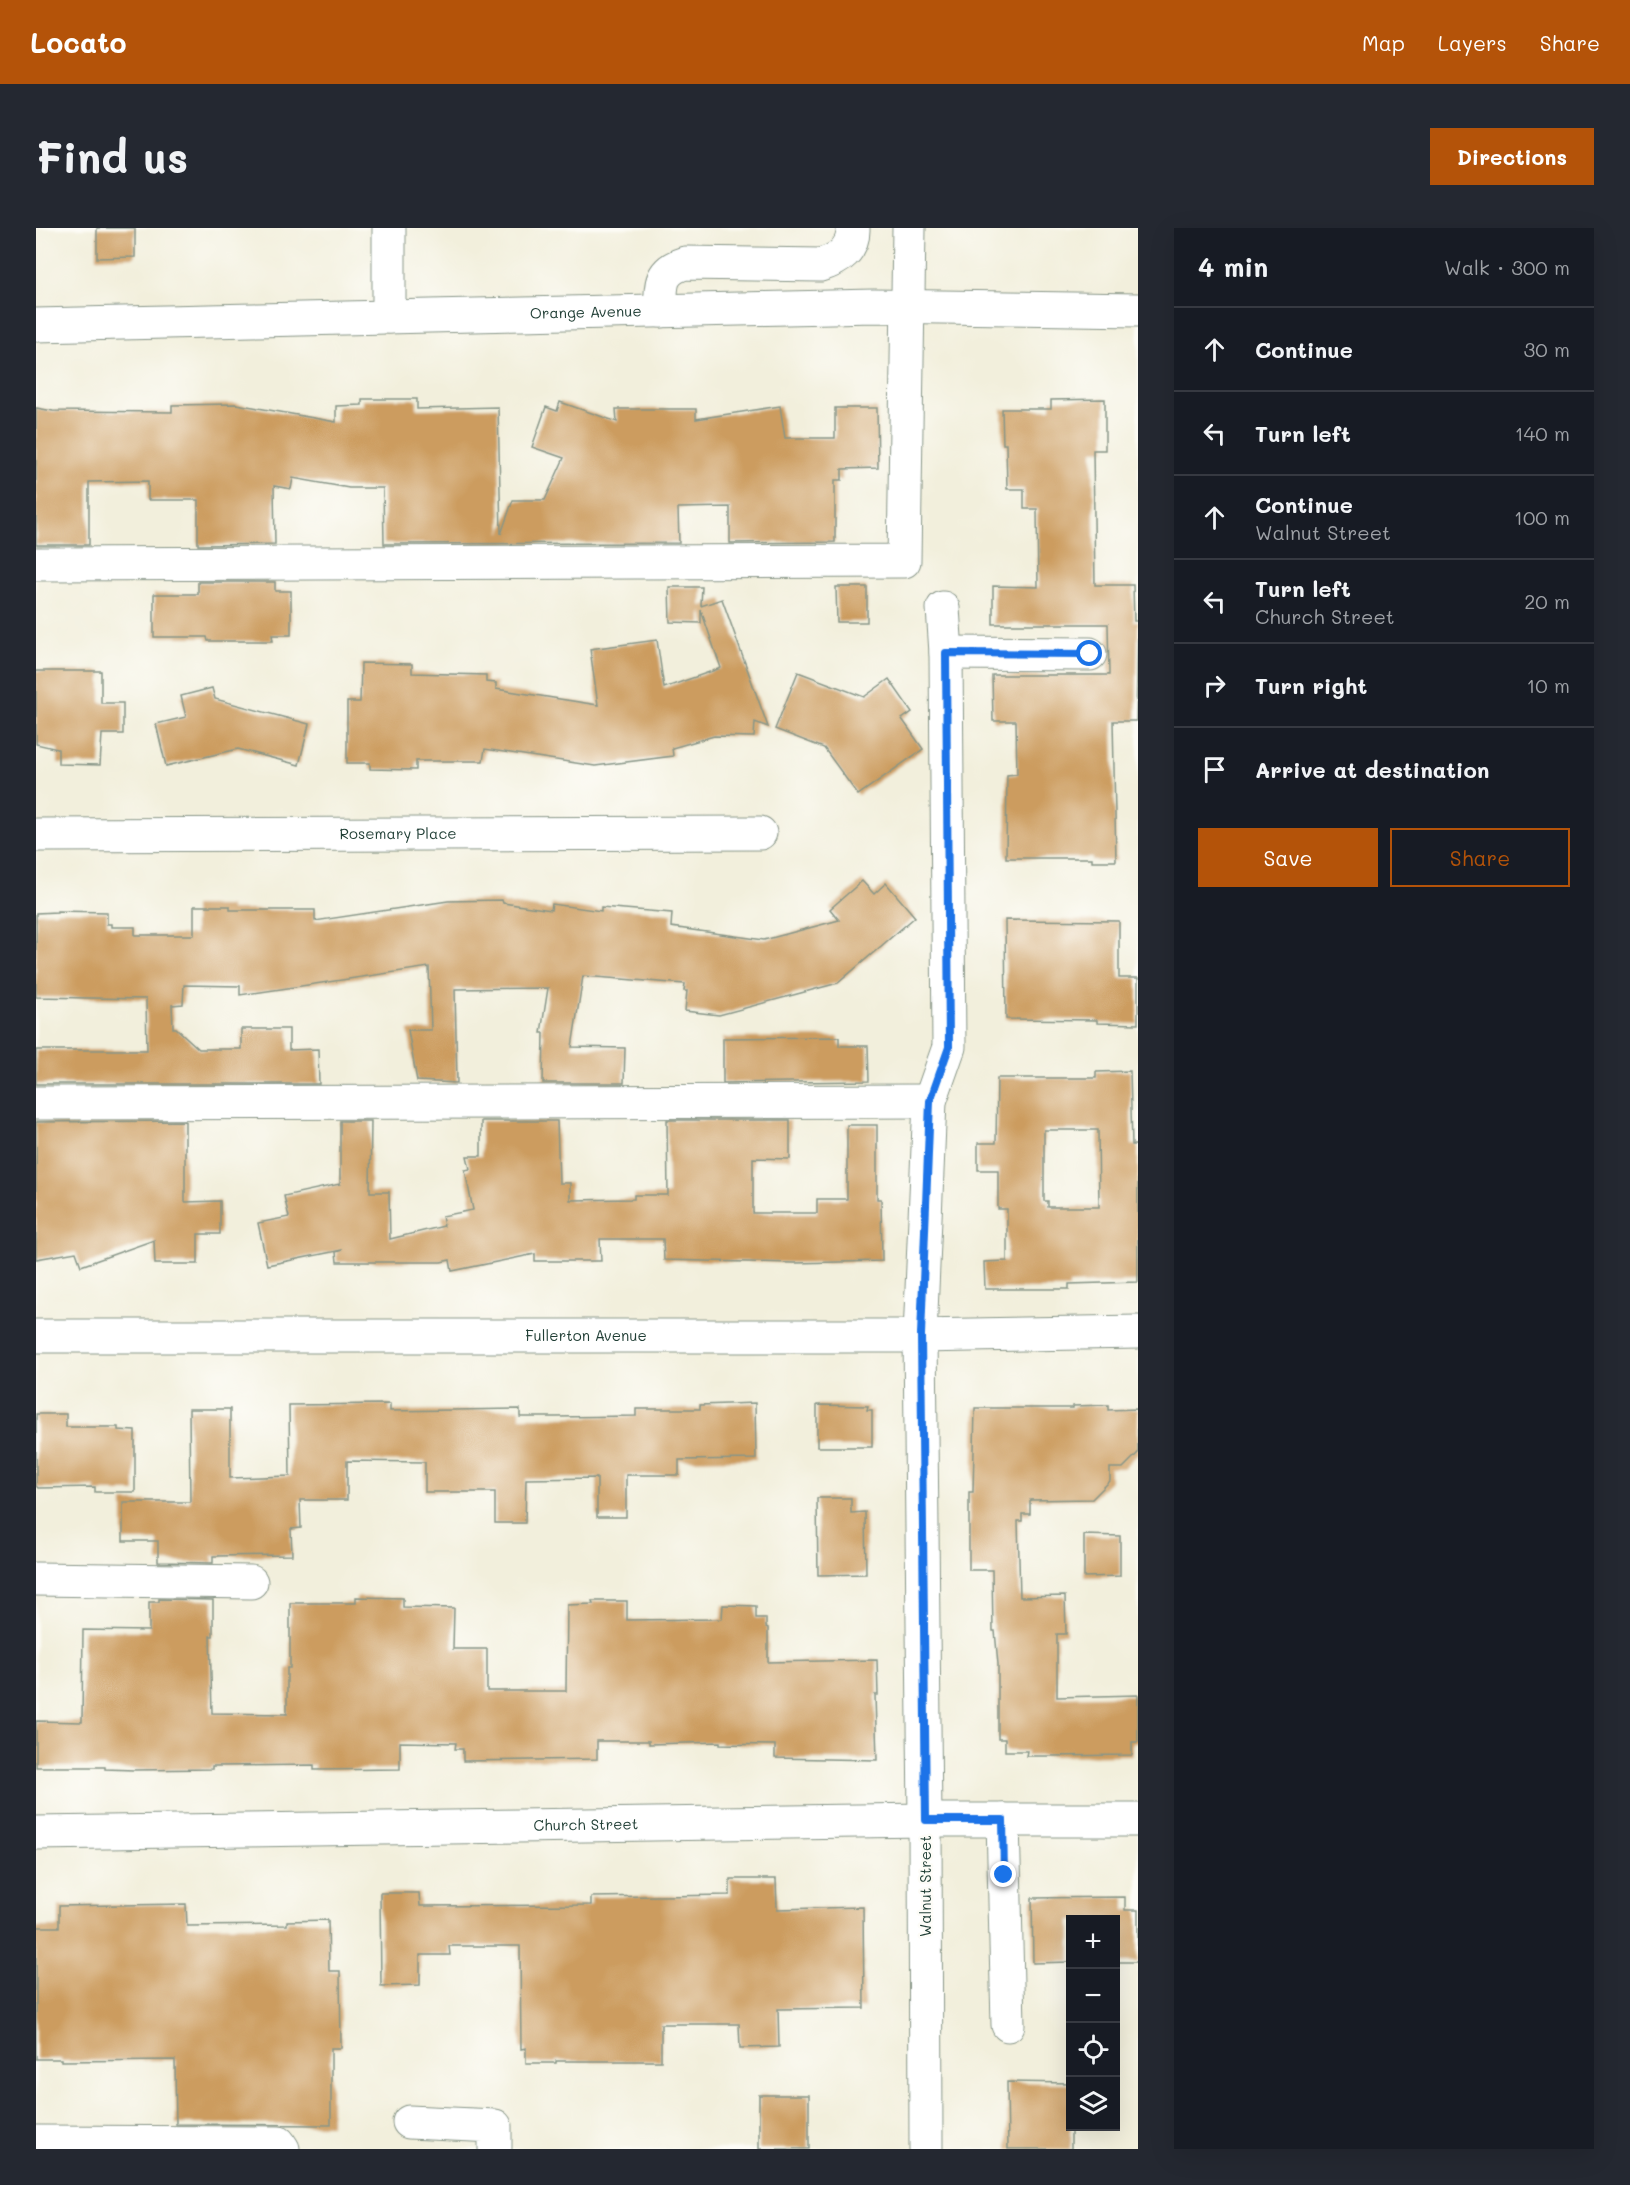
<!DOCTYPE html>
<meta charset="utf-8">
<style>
:root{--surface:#171b24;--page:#242831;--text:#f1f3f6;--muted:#9ea1a6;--line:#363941;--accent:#b45309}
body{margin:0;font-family:Mali,sans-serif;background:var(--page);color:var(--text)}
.controls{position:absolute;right:18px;bottom:18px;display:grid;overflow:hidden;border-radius:0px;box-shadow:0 6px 24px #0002}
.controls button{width:54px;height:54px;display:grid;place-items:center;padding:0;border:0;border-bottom:2px solid var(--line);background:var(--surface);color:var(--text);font:30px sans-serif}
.stop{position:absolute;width:18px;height:18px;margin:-14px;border:4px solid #1a73e8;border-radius:50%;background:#fff}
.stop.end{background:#1a73e8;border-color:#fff;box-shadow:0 2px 6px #0008}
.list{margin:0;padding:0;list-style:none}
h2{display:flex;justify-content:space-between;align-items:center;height:78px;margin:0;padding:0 24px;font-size:26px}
h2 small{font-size:20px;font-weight:400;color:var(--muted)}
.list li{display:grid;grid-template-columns:39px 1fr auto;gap:18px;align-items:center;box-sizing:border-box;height:84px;padding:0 24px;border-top:2px solid var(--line)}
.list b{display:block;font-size:22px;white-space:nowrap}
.list p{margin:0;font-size:20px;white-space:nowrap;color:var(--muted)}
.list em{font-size:20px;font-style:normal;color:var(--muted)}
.actions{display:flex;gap:12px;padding:18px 24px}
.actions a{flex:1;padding:14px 0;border:2px solid var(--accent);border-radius:0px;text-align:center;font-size:21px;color:var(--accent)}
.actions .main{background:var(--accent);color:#fff}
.icon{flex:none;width:33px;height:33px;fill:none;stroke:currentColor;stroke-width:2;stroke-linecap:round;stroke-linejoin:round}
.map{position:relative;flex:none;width:1102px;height:1921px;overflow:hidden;border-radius:0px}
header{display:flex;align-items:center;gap:36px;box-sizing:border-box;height:84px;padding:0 30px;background:var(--accent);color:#fff}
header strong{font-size:28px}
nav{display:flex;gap:33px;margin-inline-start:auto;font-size:21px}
.intro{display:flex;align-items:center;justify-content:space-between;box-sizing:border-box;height:144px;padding:0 36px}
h1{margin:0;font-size:42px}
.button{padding:15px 27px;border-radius:0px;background:var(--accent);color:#fff;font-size:21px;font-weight:700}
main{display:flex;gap:36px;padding:0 36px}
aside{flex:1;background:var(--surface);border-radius:0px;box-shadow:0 6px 24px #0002}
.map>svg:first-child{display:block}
.building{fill:#cc9c5f;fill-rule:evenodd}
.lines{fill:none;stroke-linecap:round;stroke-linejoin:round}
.minor-casing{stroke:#889688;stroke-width:35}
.minor{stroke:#fff;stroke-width:33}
.route{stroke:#1a73e8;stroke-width:8}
.labels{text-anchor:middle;stroke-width:5;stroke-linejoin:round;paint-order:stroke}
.street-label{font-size:15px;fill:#1f3d34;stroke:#fdfcf7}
</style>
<header>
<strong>Locato</strong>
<nav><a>Map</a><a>Layers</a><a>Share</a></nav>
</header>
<div class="intro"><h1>Find us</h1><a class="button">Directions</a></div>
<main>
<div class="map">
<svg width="1102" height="1921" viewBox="0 0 1102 1921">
<rect width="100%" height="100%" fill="#fdfcf7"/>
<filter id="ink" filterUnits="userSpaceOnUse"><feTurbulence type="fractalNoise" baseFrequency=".0167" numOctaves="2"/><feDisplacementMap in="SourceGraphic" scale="12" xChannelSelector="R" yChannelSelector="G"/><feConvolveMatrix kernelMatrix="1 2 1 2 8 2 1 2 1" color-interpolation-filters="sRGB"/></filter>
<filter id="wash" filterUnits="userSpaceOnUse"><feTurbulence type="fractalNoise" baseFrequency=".008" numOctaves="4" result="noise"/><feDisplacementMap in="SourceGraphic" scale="24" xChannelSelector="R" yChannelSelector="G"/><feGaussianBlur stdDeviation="1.35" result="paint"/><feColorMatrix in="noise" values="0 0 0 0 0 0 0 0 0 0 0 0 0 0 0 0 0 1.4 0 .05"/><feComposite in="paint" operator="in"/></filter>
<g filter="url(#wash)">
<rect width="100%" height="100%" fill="#f2efdc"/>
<g id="blocks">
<g class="building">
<polygon points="61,0 99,0 99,29 61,30"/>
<polygon points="326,171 381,171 381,181 462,179 465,306 477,272 509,272 528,230 496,219 510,179 521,183 524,174 581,194 580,181 660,181 660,191 744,178 749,210 799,210 799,180 841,180 842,240 806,241 806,252 799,252 799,314 694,315 694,279 642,280 643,315 348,316 347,260 313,260 257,250 255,261 238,258 239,316 162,317 162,272 112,272 112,253 53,254 53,317 0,317 0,180 17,183 136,184 136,177 200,176 300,194 300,178 326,177"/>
<polygon points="1069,171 1069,222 1057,222 1059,357 1097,357 1098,393 1102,393 1100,493 1077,493 1080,633 1056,633 1056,630 970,630 971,547 981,546 980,493 957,493 956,447 1073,447 1072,396 957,396 957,358 1002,359 1001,281 988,281 988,261 971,261 970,216 967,216 966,181 1015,181 1015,172"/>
<polygon points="162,354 239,354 239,363 255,363 255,407 236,407 237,413 172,413 171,409 118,409 118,366 162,366"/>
<polygon points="633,359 666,359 665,378 686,371 732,499 719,494 718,509 678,508 636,520 637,528 559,538 449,521 447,533 380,533 380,542 334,541 334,535 311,535 311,474 324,474 325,435 376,436 376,445 450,447 450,454 460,455 460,461 562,477 554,421 621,412 628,460 685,440 665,382 665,395 634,394"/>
<polygon points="800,359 831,359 831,394 801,394"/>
<polygon points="0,443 65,443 65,475 87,475 87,506 66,506 64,537 22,536 22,521 0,516"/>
<polygon points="762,444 828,469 853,451 876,484 866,491 887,521 822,567 788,520 739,501"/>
<polygon points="176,460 179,471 273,496 263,537 202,521 130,538 120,496 150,489 145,468"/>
<polygon points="826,653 838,666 850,655 879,689 802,755 683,787 649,783 651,763 648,763 649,756 547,748 536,819 589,820 588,855 507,855 508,805 505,805 512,760 419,761 421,855 381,853 372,802 395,802 393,739 204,767 204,758 148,757 147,776 136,777 137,800 140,800 163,821 205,821 205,801 253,801 253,822 282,821 283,856 0,856 0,822 111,822 110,771 0,769 0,685 21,684 21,683 71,684 71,696 75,696 75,699 99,699 99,707 158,707 158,678 194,678 194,682 279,682 279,693 412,673 466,672 467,675 515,682 516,676 565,683 565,679 636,685 635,699 728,712 803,692 794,681"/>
<polygon points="969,692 1083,693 1083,750 1102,750 1102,796 1061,795 1061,792 970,791"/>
<polygon points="803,809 803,818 832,818 833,853 687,855 687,810"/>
<path d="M1094,843L1096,917H1102V1054L1033,1056V1061H949L948,1034L971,1033V981H962V942H942V915H960L961,850H1060V844ZM1008,902H1062L1063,979H1012V973H1008Z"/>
<polygon points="631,892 754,892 754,931 717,930 717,985 781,985 781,971 811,971 811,897 841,897 841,971 845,971 846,1033 758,1035 628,1032 627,1011 564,1011 565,1033 499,1033 499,1026 416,1043 414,1032 405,1034 301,1034 300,1024 306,1022 231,1037 222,995 253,989 248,968 304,956 304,893 335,893 334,964 353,964 354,1011 408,998 406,988 437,982 429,942 434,941 431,928 445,928 445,893 521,893 523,955 534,955 534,972 598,971 598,967 632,967"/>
<polygon points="149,893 149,974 184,973 184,1006 162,1006 162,1036 119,1036 118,1012 45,1038 40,1024 0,1031 0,894"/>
<polygon points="719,1175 720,1231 643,1232 643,1247 590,1247 590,1289 561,1289 561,1250 490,1251 489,1295 459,1295 459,1264 389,1264 389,1234 311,1233 311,1272 264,1272 265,1300 255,1301 256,1327 177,1328 177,1335 122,1334 122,1313 87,1313 87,1274 154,1274 153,1181 194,1181 194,1250 254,1248 253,1177 354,1176 354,1183 484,1181 484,1189 519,1189 600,1188 600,1181 664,1181 664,1177"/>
<polygon points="781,1177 832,1178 831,1182 836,1182 836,1219 781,1219"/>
<polygon points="1072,1177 1072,1182 1102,1181 1102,1225 1087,1240 1074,1240 1074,1253 1056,1271 994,1272 994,1286 986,1286 986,1293 982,1293 984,1369 1029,1368 1030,1406 1021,1406 1021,1469 1102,1467 1102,1514 1096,1514 1096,1527 1011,1528 990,1528 991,1523 969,1523 969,1511 962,1511 962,1436 959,1403 957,1403 956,1342 933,1342 933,1264 937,1264 939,1180 1037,1180 1037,1178"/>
<polygon points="0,1186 30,1186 30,1199 82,1199 82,1202 99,1203 99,1264 59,1264 59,1259 2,1260 0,1258"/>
<polygon points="781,1270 815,1270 815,1285 829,1284 830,1346 782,1347"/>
<polygon points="1048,1307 1084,1308 1084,1348 1048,1349"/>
<polygon points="320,1369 367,1370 367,1379 418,1380 417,1421 451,1421 451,1463 530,1463 531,1377 557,1376 556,1373 591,1373 591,1392 686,1391 687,1377 720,1378 720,1390 730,1390 730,1399 732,1400 732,1434 841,1432 842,1467 839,1467 841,1532 739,1530 739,1517 684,1516 684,1514 613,1516 613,1513 561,1513 561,1531 427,1533 427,1521 419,1521 420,1515 364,1514 364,1541 278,1542 278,1537 176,1538 176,1541 98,1542 69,1541 69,1539 0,1539 0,1493 46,1494 47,1402 113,1403 113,1374 123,1374 123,1371 177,1372 177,1408 174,1408 176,1485 251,1486 251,1440 254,1440 254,1375 320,1375"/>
<polygon points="694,1651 740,1651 741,1681 827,1679 828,1780 742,1781 743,1819 704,1820 703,1796 625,1796 625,1833 520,1833 520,1835 490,1835 490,1820 485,1821 484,1718 413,1718 414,1727 384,1727 384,1757 345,1758 344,1665 383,1665 384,1678 555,1677 555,1669 694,1667"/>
<polygon points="1089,1669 1089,1682 1102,1682 1102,1734 1080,1734 1080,1692 1035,1692 1035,1734 997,1735 996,1670"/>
<polygon points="150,1676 151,1698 251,1697 251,1693 292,1692 293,1743 304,1743 305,1820 295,1820 295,1897 140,1896 139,1832 25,1833 25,1831 0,1831 0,1699 23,1699 23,1678"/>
<polygon points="971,1854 1035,1855 1035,1921 972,1921"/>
<rect x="723" y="1867" width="50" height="54"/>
</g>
</g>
</g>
<g filter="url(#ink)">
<use href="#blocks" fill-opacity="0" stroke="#889688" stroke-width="1.5"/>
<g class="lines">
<g class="minor-casing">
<g id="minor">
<path d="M625,83C625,59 622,43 649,35L784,37C803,32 818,21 817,0"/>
<polyline points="353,89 353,0"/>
<path id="s1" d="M0,97L838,78L1102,82"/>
<polyline points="0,336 868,333 873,0"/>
<polyline points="910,425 1054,426"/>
<path id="s2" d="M0,607L724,605"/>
<polyline points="0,875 894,873"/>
<path id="s3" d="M0,1108H884L1102,1104"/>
<polyline points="0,1351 215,1354"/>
<polyline points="967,1592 972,1797"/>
<path id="s4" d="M0,1605L889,1592H1102"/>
<polyline points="373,1894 459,1898 459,1921"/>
<polyline points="0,1914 243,1915 247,1921"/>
<polyline points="890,1921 889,1592 884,1108 894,873 913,819 910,425 907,380"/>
</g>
</g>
<use href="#minor" class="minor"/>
</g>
</g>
<g class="lines" filter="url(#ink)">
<polyline class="route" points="968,1647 967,1592 890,1592 885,1107 894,873 913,819 910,425 1054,426"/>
</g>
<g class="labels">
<g class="street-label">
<text dy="5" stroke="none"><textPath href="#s1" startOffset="550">Orange Avenue</textPath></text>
<text dy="5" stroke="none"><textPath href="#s2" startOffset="362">Rosemary Place</textPath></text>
<text dy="5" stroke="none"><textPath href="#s3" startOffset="550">Fullerton Avenue</textPath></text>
<text dy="5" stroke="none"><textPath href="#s4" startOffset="550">Church Street</textPath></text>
<text transform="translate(890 1658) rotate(-90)" y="5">Walnut Street</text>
</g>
</g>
</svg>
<div class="controls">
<button>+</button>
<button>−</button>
<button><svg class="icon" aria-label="locate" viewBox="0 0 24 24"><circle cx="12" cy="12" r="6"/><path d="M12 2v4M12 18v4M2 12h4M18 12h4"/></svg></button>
<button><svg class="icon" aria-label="layers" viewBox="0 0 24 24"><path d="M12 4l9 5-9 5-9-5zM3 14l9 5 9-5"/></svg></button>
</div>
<div class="stop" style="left:1054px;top:426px"></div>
<div class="stop end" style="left:968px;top:1647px"></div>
</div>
<aside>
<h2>4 min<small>Walk · 300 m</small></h2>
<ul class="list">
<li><svg class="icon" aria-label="ahead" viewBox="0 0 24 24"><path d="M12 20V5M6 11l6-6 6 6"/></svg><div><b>Continue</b></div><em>30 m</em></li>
<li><svg class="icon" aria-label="left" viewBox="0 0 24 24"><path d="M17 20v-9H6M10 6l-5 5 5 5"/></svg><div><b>Turn left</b></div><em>140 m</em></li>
<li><svg class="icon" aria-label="ahead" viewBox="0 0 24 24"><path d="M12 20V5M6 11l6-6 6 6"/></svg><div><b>Continue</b><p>Walnut Street</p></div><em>100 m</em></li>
<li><svg class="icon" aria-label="left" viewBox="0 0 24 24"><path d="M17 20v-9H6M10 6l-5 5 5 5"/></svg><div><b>Turn left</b><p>Church Street</p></div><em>20 m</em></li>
<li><svg class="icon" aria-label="right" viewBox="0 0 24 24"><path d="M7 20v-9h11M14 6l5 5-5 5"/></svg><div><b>Turn right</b></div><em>10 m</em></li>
<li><svg class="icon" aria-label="arrive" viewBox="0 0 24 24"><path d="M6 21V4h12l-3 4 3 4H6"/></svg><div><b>Arrive at destination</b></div></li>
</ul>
<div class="actions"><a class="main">Save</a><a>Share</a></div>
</aside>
</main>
